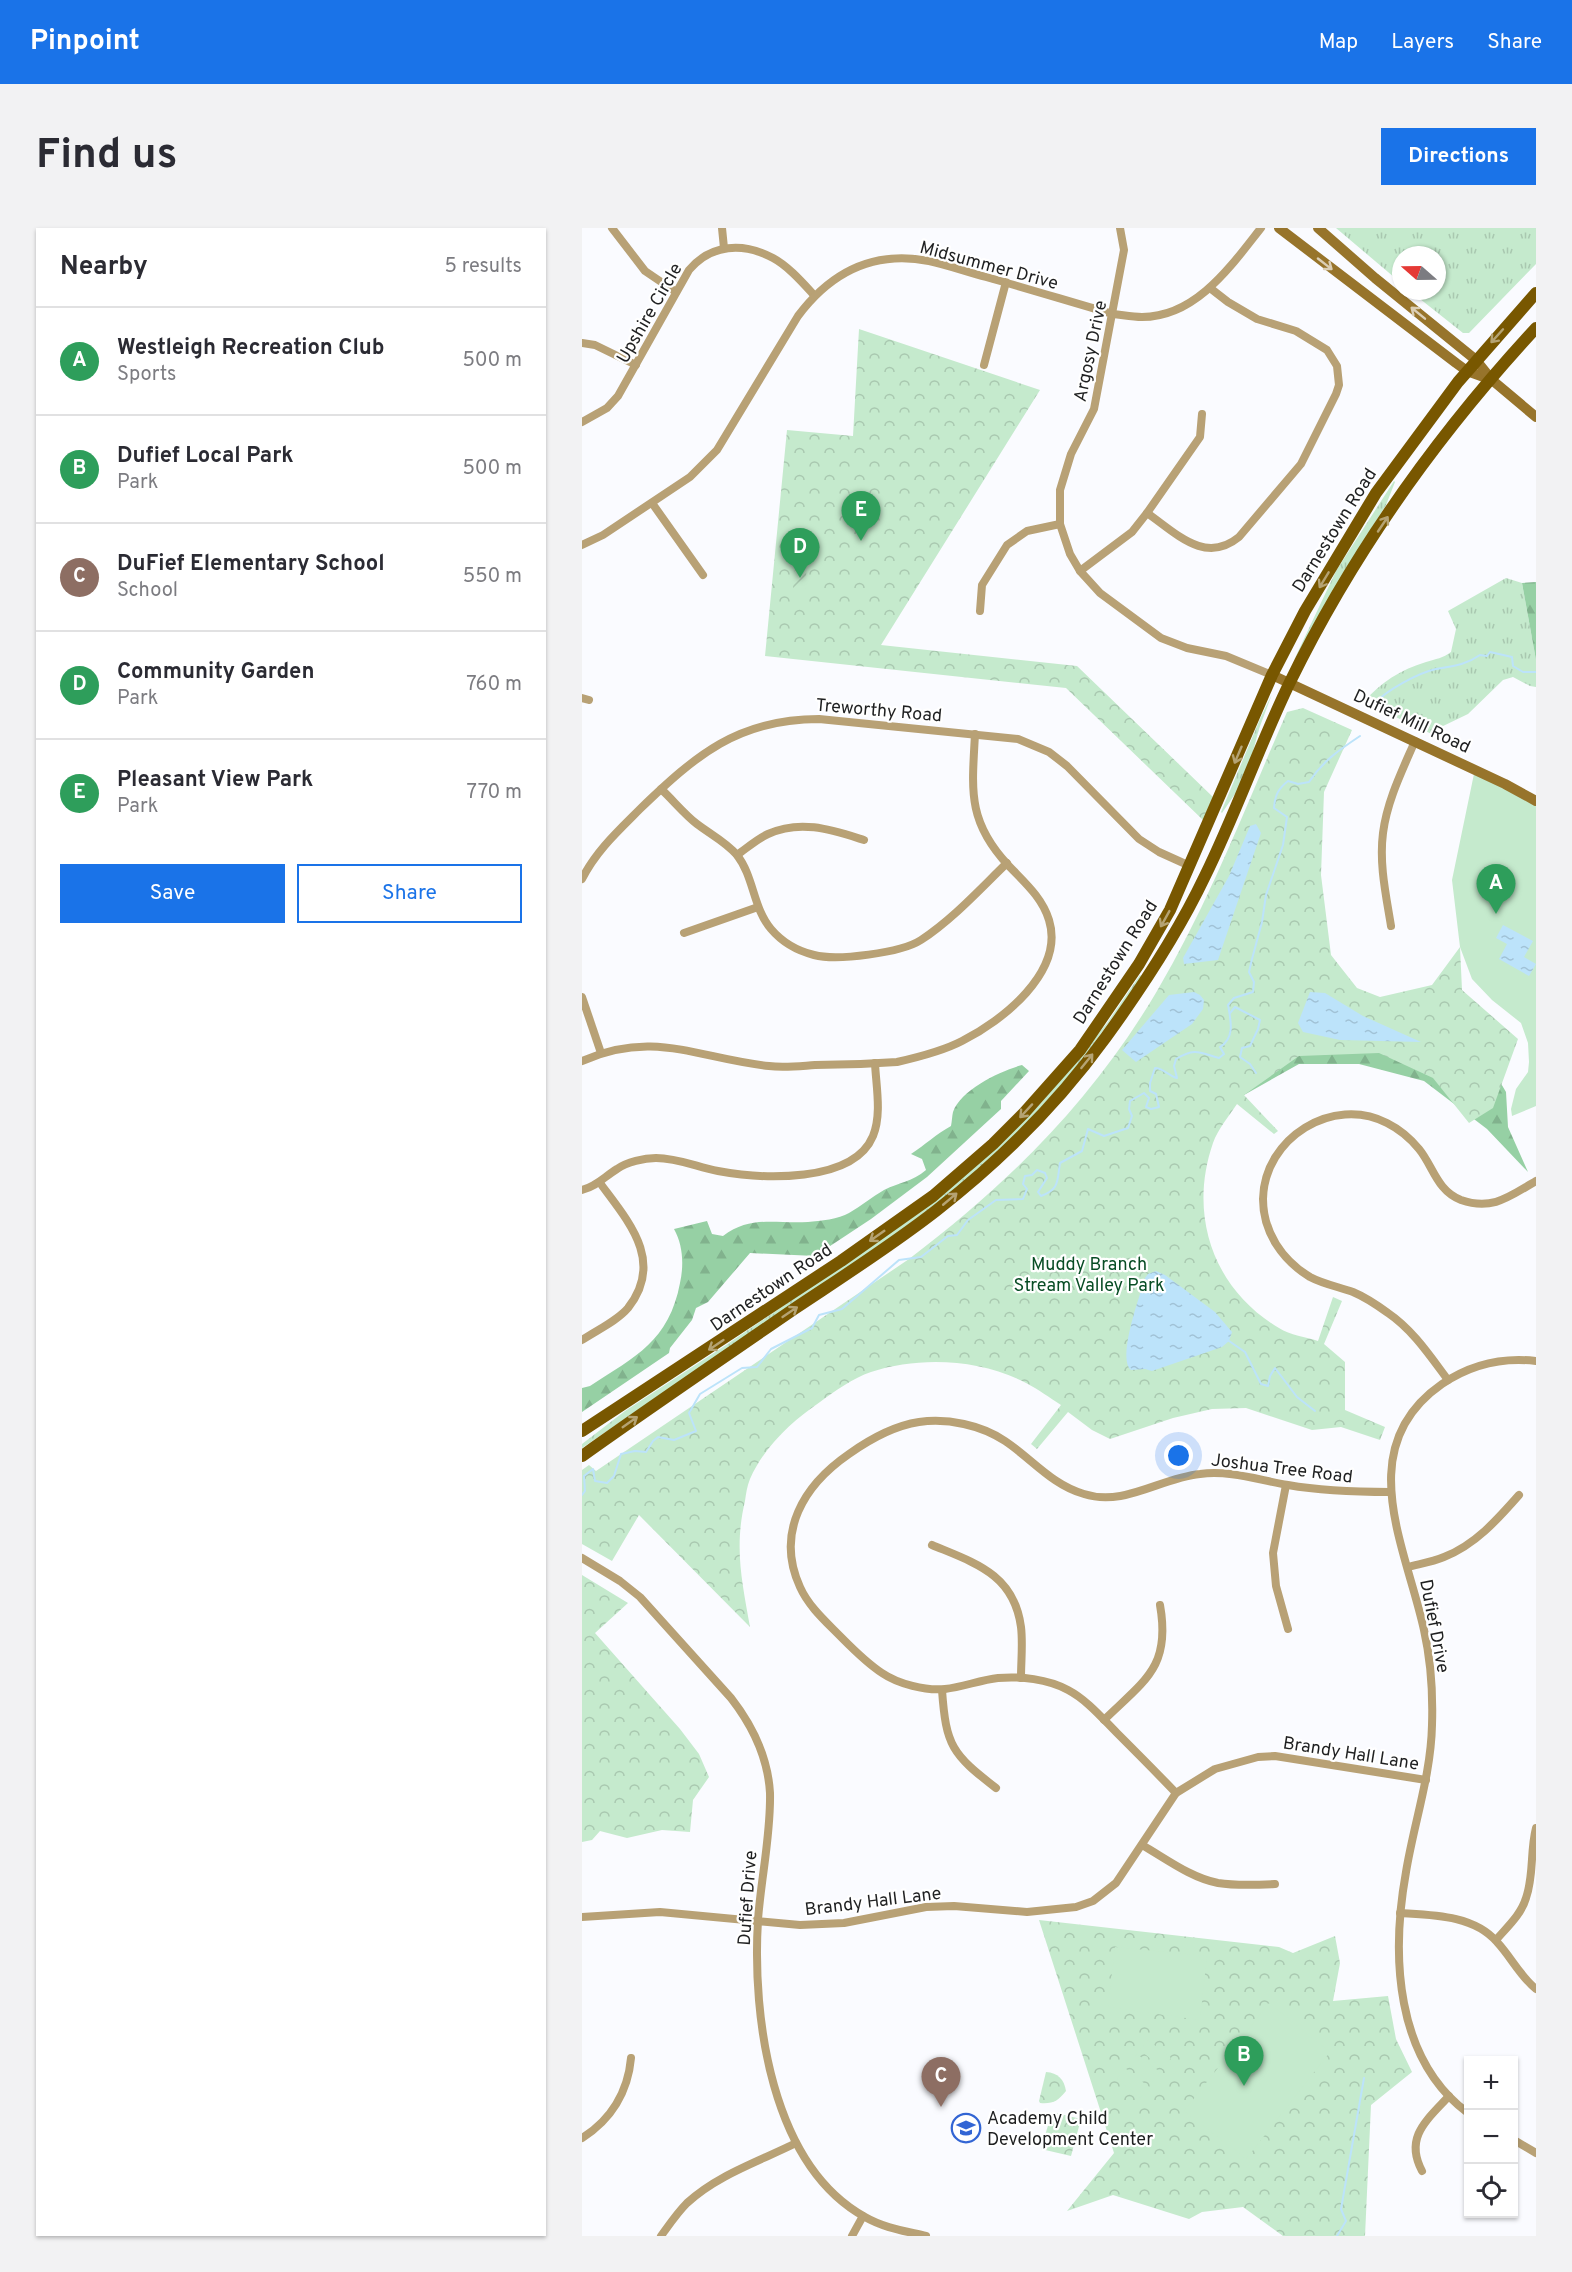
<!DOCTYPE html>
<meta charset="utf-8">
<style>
:root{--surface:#fff;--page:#f2f2f3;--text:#2b2b33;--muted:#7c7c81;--line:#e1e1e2;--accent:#1a73e8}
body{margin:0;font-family:Overpass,sans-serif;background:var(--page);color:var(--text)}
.controls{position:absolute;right:18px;bottom:18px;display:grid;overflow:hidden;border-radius:0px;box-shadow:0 2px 4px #0004}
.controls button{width:54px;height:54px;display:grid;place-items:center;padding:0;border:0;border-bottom:2px solid var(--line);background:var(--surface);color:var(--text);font:30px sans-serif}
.compass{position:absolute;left:810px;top:18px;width:54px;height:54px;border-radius:50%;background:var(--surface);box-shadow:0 2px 4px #0004;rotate:290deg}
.you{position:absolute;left:597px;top:1228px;width:21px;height:21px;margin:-15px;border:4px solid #fff;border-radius:50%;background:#1a73e8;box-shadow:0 0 0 9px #1a73e833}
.badge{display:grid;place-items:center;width:39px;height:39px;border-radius:50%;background:var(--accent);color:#fff;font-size:20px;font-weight:700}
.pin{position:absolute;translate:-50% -50px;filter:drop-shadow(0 2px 3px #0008)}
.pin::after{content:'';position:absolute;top:32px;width:21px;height:18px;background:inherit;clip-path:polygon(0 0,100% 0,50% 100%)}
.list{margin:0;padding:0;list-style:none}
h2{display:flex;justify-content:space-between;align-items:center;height:78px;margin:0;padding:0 24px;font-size:26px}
h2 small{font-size:20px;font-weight:400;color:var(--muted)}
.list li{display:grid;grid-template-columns:39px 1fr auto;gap:18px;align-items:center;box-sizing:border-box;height:108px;padding:0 24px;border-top:2px solid var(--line)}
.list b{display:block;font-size:22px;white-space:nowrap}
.list p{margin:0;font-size:20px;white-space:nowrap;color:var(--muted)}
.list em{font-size:20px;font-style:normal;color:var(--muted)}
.actions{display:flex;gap:12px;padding:18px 24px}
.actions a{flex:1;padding:14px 0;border:2px solid var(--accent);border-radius:0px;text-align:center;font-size:21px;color:var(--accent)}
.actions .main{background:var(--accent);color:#fff}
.icon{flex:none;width:33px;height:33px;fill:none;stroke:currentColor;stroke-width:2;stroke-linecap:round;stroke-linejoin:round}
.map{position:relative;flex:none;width:954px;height:2008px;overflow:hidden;border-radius:0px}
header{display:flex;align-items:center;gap:36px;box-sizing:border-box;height:84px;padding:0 30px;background:var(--accent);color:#fff}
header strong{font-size:28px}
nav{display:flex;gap:33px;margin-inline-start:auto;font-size:21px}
.intro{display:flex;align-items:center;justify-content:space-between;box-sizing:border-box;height:144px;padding:0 36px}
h1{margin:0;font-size:42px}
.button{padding:15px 27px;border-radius:0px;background:var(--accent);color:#fff;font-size:21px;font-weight:700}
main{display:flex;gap:36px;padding:0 36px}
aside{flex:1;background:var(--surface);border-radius:0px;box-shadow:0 2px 4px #0004}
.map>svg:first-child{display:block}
.grass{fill:url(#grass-tufts)}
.forest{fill:url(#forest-firs)}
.park{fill:url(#park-crowns)}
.garden{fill:url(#garden-furrows)}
.pitch{fill:#c5eacd}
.water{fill:url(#water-ripples)}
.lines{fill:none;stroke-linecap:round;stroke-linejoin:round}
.stream{stroke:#bce3fa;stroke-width:2}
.street{stroke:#b8a175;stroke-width:8}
.secondary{stroke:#97742b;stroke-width:10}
.primary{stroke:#785700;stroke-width:12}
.oneway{stroke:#dbceb5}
.oneway2{stroke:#b5a373}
.labels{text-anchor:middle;stroke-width:4.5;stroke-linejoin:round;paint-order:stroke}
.street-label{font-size:18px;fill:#1f2021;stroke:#fff}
.park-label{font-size:18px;fill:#084d25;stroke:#fff}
.poi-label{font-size:18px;fill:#1f2021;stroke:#fff;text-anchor:start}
</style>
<header>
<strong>Pinpoint</strong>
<nav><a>Map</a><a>Layers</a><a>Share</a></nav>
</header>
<div class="intro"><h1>Find us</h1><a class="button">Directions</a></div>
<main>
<aside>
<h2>Nearby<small>5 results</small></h2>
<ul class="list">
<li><span class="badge" style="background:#2e9e5b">A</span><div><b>Westleigh Recreation Club</b><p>Sports</p></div><em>500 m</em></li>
<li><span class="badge" style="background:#2e9e5b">B</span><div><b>Dufief Local Park</b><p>Park</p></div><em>500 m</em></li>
<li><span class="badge" style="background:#8d6e63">C</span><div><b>DuFief Elementary School</b><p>School</p></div><em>550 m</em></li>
<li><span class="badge" style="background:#2e9e5b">D</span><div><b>Community Garden</b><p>Park</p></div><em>760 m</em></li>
<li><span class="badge" style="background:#2e9e5b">E</span><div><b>Pleasant View Park</b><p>Park</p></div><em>770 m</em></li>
</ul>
<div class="actions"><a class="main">Save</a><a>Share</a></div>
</aside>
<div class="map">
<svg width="954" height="2008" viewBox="0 0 954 2008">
<defs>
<pattern id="grass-tufts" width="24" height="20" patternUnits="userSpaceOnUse" patternTransform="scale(1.5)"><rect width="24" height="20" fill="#c5eacd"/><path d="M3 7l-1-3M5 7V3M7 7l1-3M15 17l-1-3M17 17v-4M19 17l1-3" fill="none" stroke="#a9c8b0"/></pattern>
<pattern id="forest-firs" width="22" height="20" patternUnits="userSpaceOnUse" patternTransform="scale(1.5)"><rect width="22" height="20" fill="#96d0a4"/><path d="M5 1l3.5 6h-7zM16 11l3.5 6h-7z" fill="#81b28d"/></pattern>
<pattern id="park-crowns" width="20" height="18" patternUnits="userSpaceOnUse" patternTransform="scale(1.5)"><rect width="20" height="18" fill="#c5eacd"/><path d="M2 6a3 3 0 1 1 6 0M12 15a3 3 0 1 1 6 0" fill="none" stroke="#a9c8b0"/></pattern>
<pattern id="garden-furrows" width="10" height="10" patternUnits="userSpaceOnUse" patternTransform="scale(1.5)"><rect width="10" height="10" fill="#c5eacd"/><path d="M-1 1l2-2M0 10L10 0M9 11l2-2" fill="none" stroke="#a9c8b0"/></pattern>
<pattern id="water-ripples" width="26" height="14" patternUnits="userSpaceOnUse" patternTransform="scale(1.5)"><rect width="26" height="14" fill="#bce3fa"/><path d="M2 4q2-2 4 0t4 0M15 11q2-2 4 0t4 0" fill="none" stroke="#a1c2d6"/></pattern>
</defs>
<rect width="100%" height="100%" fill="#fafbff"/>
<g class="grass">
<polygon points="754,0 954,0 954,36 887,105 881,105 828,63 855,63 855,27 819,27 819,55"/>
<polygon points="812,253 813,254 804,277 762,344 712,432 754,343"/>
<path d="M924,350L940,355L954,432V459L948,458L931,449L921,452L886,486L859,499L856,509L782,474C799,454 818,442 844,434C854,431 861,430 869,424L874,401L866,383Z"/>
<polygon points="690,466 677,501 670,527 655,563 640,585 639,584 678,491"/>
<polygon points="558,747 560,749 491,844 436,905 375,960 306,1012 0,1220 0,1216 43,1183 144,1117 340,983 422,913 459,875 525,795"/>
</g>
<g class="forest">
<polygon points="954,354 954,432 940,355"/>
<polygon points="892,810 924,864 926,899 946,944 905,901 842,853 777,836 717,836 662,867 581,814"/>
<path d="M440,837L447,843L419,873V881L345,949L289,991L233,1028L168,1025L126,1074L114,1080L110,1092L88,1120L87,1125L0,1184V1160L8,1158C54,1128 87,1113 98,1055C102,1037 101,1017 92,1001L125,993L130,1006L141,1008C169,987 193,996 226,994C238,993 257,991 267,985C279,978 290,969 302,962C318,954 330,954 344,942L340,931L329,926C343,917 354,906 369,898C370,893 370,888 371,884C379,861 419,843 440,837Z"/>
</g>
<g class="park">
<polygon points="277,101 458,162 299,417 495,438 631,569 621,592 484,460 183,428 205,202 271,208"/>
<path d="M721,480L770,502L742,564L739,647L749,727L775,760L798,769L850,757L878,719L880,762L936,811L911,880L887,895L851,850L797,825L717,828L662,867L696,903L692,906L655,876C647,888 636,901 631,915C606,987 631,1061 697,1100C708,1107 724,1109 736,1113L751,1069L760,1073L742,1116L763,1134V1182L803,1199L798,1212L759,1199L730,1202L664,1180L630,1181L591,1190L528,1211L510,1202L486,1184L455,1221L449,1216L479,1177C468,1170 456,1161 444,1155C398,1131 338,1128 289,1144C271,1150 253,1163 238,1174C210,1193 182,1219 168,1251C165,1258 164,1266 163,1273C152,1319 160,1354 168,1399L57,1287L30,1333L0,1316V1242L7,1237L14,1243L327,1031C428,954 510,873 575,763C627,675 664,578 705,484Z"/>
<polygon points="0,1347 46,1375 13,1405 98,1501 117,1526 127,1549 111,1572 108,1604 80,1602 45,1610 18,1603 10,1612 0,1614"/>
<polygon points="457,1692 697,1719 711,1725 753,1708 758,1735 751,1773 806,1768 814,1811 830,1844 789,1877 783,2008 701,2008 661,1979 620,1984 607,1991 531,1967 485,1983 532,1925"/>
<path d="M464,1844C476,1845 482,1851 484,1863C476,1873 471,1876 458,1875L457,1873Z"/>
<polygon points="470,1884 499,1891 489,1928 459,1921"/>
</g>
<polygon class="garden" points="206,320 226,322 223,361 211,360 213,340 205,331"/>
<g class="pitch">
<polygon points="893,541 954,573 954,878 930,888 929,881 934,861 946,844 947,834 946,815 939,795 910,772 890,751 878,719 870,652"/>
<polygon points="533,1719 625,1728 618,1792 526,1779"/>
<polygon points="687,1775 748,1824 664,1931 602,1883"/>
<polygon points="566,1812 589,1830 581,1841 558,1822"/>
<polygon points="555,1826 578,1844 570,1855 546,1837"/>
<polygon points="543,1840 567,1859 558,1870 535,1851"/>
</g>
<g class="water">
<polygon points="674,596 679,605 636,732 602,736 601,730 647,648 668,598"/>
<polygon points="921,697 951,713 942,729 954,736 947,748 917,731 925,716 914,710"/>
<polygon points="612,764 618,767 622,772 621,781 610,796 554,834 540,822 587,767"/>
<polygon points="728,764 743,765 781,788 839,814 758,812 721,804 716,795"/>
<path d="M574,1043L583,1047L633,1084L650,1104L647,1113L640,1119L570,1143L563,1141L549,1142C535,1129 558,1068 563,1050L566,1046Z"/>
</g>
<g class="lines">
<g class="stream">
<path d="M793,475C805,462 836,445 854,441C870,438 884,437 898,427L905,428L908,424L930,429L931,438L941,444H954"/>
<polyline points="648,785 653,779 678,792 676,801 668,818 660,820 658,829 668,836 674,845"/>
<polyline points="647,1113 663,1124 679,1156 686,1158 688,1148 693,1140 715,1169 733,1183"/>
<path d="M0,1267L3,1263L2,1248L11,1241L13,1253L25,1255L32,1248L39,1226L53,1223L64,1224L71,1213L76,1209L92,1212L114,1203L107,1185L118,1166L160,1140L175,1139L189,1121L230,1100L237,1087L260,1081L317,1032L339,1029L366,1008L375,1007L386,992L414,972L441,971L445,961L441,956L443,948L450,947L455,942L463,945L465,950L456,964L459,968C478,961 475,953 478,935L500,923L506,901L522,908L546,900L550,888L547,881L548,873L562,865L567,870L564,879L569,881L577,879L574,866L568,863V855L573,840C581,840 587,848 595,850L592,838L594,831C614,819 618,825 637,830L642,826L638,819C653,810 649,793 646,777L652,770L671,764L672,754L667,744L670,731L680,694L684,667L701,617L705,589L692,580C693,567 696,561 706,553L716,556L727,554C741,533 757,522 778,508"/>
<polyline points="755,2008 764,1993 759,1981 782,1850"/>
</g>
<g class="street">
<polyline points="30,0 63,43 94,64"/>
<polyline points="140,0 142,20"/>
<polyline points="538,0 542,22 512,181 489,226 478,262 478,296 488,326 498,343 518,365 579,410 605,420 644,428 690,447"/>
<polyline points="0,115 13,117 54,137"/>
<polyline points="402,137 424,54"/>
<path d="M0,194L25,180L36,168L107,42C129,16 161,14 191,30C206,38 220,54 232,67"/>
<polyline points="70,275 121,347"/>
<path d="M565,285C594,305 623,337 657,309L719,236L754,166L757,157L755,138L745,122L714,103L675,91L646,74L628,60"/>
<path d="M0,317L21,307L108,249L135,222L216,88C249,44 291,22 347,33C366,37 385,44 404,49C447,61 489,74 531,86C541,87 550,89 560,89C614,89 649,38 679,0"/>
<polyline points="498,343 550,304 565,285 618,209 620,186"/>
<polyline points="398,383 400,357 425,317 445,303 478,296"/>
<polyline points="0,470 7,472"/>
<path d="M79,561C91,572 102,586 115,596C128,606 144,614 155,627C172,649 171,680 189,701C200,714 216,723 232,727C255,733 319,725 339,712C371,691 398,661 425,635"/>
<path d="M155,627C165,620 175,611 186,606C219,591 250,602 282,612"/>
<path d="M0,651C14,623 36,603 58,581C114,527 156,491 237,491L436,511L467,524L485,538L557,611L577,624L608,638"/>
<path d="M809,698C804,667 797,636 801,605C805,573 820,543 833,513"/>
<polyline points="102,705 176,679"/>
<polyline points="0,769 19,825"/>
<path d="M0,833C72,801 117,831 187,838C202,840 218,838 233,837C260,837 288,836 315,834C337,829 361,823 380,813C420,793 483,744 467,692C460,669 442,654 426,637C385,593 390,562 393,506"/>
<path d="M0,962C15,958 22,949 35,941C45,934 62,930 74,930C96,930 115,939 136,943C179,951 271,956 291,908C300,886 294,858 293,835"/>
<path d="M0,1112C15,1102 35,1093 46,1080C83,1033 46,993 18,955"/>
<path d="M866,1152C848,1128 831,1102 806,1085C795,1077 783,1069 771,1064C757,1059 741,1056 728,1049C700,1032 681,1004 681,971C682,910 751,867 805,895C817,901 828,910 837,921C851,938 855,963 879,972C911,983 928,968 954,953"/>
<polyline points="704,1257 691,1325 694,1358 706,1401"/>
<path d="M350,1317C393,1335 432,1346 439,1399C441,1415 439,1433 439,1450"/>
<path d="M0,1330L38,1353L58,1369L149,1470C170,1497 186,1530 188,1565C189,1607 179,1650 176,1692C170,1789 189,1937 283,1989C302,2000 323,2003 344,2008"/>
<path d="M826,1339C837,1336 850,1334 862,1329C893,1317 915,1292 937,1267"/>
<path d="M360,1462C364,1518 370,1526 414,1560"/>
<path d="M522,1492C563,1452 589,1439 578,1377"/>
<path d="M594,1565C575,1545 555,1525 535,1505C520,1490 505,1472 486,1462C466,1451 438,1448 416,1450C398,1452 381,1459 363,1461C344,1463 316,1456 300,1445C283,1434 269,1419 255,1405C241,1391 226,1377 218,1359C193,1304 222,1257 267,1226C288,1211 311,1198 337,1194C366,1190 399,1197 423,1213C450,1231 470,1257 502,1266C542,1279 578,1250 618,1246C648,1242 676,1252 706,1257C740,1263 773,1264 808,1264"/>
<path d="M560,1617C583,1630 609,1650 636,1655C655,1658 674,1657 693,1656"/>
<path d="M818,1685C850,1687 892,1687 915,1714C929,1729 938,1748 954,1761"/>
<polyline points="0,1689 78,1684 218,1697 262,1695 344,1679 372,1678 445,1684 494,1679 511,1673 534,1655 594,1565 633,1541 676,1529 693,1528 844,1552"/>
<path d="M914,1712C925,1699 939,1687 944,1670C952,1648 948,1623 954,1600"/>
<path d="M886,1885C813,1831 809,1727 824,1644C832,1595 849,1547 850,1497C851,1466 849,1433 842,1402C824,1319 769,1219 860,1156C888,1137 920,1129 954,1133"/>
<path d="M0,1910C29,1892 46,1864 49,1830"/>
<polyline points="932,1912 954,1925"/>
<path d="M840,1943C822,1909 845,1892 867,1868"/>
<path d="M79,2008C87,1997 95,1985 105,1975C135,1947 178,1933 214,1915"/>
<polyline points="270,2008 281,1988"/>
</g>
<g class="secondary">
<polyline points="697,0 874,135 885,143 910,152"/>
<polyline points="736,0 793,50 894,132 910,152 954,189"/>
<polyline points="690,447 923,556 954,573"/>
</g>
<g class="primary">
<polyline points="0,1203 259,1033 351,968 411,916 442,885 498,822 557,736 588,682 690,447 723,383 794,265 876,154 954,65"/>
<path d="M0,1228C70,1178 141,1130 212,1081C260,1049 309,1018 355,982C418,933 477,874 524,809C561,758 596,705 623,648C654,585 677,518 708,454C771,325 857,205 954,100"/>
</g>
</g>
<defs><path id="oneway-shaft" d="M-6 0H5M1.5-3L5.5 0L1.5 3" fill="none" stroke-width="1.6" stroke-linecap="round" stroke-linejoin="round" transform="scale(1.5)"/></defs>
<g class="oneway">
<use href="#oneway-shaft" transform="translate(743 36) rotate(38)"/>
<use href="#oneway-shaft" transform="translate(836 85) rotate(-141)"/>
</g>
<g class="oneway2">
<use href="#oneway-shaft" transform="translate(915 108) rotate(132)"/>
<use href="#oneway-shaft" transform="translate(801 296) rotate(-56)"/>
<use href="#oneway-shaft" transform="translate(742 352) rotate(121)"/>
<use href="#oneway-shaft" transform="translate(656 527) rotate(113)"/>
<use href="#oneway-shaft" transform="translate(583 691) rotate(119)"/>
<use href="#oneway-shaft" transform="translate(505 833) rotate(-51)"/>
<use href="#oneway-shaft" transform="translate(444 883) rotate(133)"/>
<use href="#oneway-shaft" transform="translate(368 971) rotate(-40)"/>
<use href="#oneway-shaft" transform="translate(295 1008) rotate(145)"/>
<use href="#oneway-shaft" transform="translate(208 1084) rotate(-34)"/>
<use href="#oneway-shaft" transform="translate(134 1117) rotate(146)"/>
<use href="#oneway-shaft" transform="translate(48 1194) rotate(-35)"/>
</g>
<defs>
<g id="school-ring" transform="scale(1.5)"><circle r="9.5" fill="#fff" stroke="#3265d4" stroke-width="1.5"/><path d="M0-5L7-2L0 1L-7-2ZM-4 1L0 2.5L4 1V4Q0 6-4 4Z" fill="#3265d4"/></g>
</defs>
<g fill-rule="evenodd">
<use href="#school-ring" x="384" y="1900"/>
</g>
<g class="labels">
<g class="street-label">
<text transform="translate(407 37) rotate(15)" y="6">Midsummer Drive</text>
<text transform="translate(67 85) rotate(-60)" y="6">Upshire Circle</text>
<text transform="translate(508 123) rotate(-78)" y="6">Argosy Drive</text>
<text transform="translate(752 302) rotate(-58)" y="6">Darnestown Road</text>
<text transform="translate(297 482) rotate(5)" y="6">Treworthy Road</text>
<text transform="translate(830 493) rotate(25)" y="6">Dufief Mill Road</text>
<text transform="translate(533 734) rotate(-58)" y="6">Darnestown Road</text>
<text transform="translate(189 1059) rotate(-34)" y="6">Darnestown Road</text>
<text transform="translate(700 1240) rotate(7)" y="6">Joshua Tree Road</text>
<text transform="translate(853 1398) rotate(79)" y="6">Dufief Drive</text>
<text transform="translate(769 1525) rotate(9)" y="6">Brandy Hall Lane</text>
<text transform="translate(165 1670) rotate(-86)" y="6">Dufief Drive</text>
<text transform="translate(291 1673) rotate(-7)" y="6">Brandy Hall Lane</text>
</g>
<g class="park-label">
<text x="507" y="1042">Muddy Branch<tspan x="507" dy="21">Stream Valley Park</tspan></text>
</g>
<g class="poi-label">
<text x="405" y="1896">Academy Child<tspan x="405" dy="21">Development Center</tspan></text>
</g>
</g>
</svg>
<div class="controls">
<button>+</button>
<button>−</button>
<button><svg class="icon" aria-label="locate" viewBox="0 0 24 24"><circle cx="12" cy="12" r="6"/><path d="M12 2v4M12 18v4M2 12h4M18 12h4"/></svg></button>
</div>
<svg class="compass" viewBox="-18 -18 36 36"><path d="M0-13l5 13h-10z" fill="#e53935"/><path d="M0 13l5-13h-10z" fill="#7c7c81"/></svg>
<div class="you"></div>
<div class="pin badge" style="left:914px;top:686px;background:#2e9e5b">A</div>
<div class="pin badge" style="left:662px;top:1858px;background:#2e9e5b">B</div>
<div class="pin badge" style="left:359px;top:1879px;background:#8d6e63">C</div>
<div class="pin badge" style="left:218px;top:350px;background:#2e9e5b">D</div>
<div class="pin badge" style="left:279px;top:313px;background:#2e9e5b">E</div>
</div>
</main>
